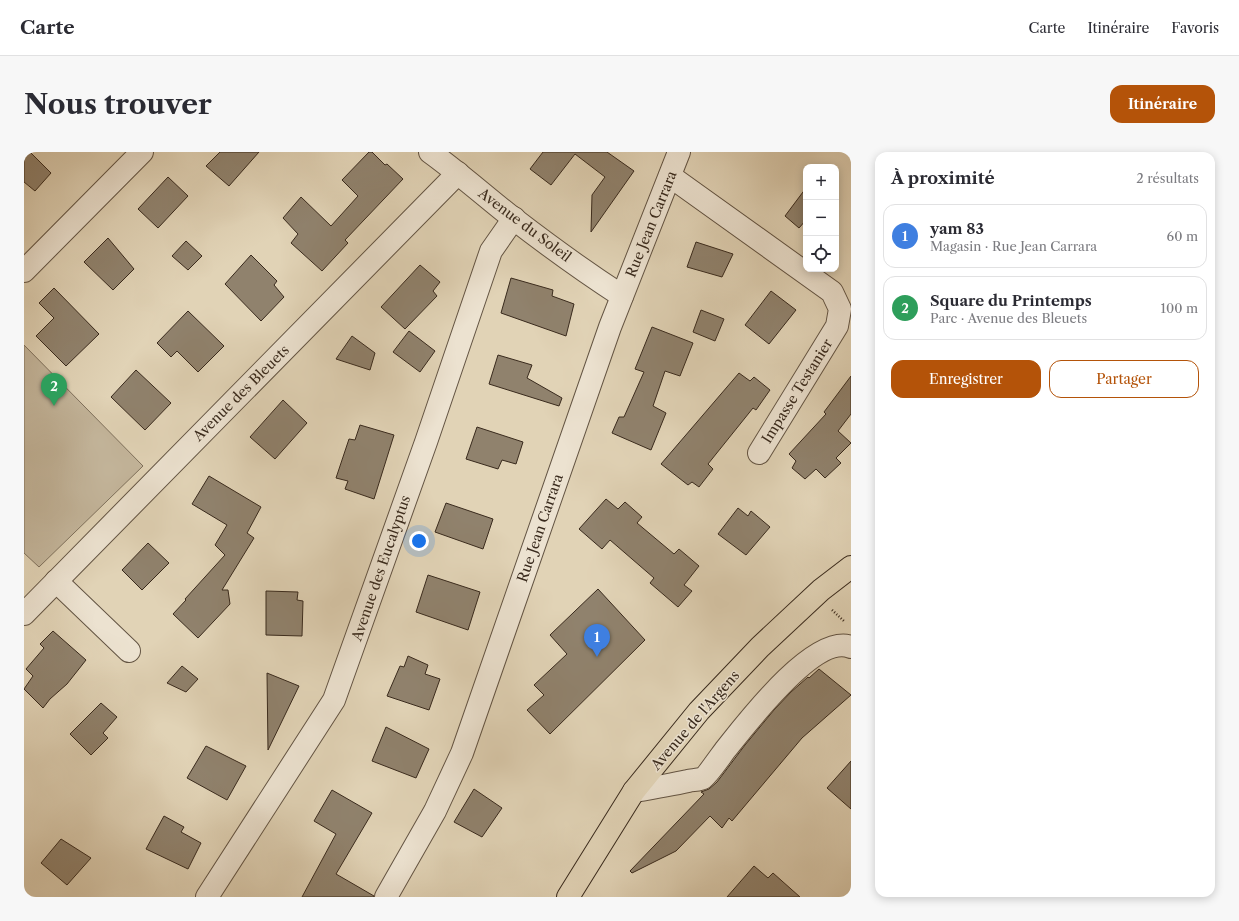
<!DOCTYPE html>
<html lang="fr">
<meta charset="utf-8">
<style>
:root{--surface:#fff;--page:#f7f7f7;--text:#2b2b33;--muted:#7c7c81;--line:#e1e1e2;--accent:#b45309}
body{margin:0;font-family:"Libre Caslon Text",serif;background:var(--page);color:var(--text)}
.controls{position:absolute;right:12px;top:12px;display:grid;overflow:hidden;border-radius:8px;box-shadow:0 2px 10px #0003}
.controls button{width:36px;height:36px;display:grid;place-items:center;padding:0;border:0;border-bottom:1px solid var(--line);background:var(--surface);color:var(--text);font:20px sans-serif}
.you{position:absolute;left:395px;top:389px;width:14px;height:14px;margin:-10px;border:3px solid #fff;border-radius:50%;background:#1a73e8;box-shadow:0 0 0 6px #1a73e833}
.badge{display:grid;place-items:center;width:26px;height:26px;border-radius:50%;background:var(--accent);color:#fff;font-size:13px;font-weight:700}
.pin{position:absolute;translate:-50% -33px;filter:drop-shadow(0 1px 2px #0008)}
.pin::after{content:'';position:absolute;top:21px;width:14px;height:12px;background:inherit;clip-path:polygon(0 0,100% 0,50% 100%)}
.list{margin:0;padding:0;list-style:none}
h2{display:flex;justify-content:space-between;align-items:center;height:52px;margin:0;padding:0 16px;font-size:17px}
h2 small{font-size:13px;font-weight:400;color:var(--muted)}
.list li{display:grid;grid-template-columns:26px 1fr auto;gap:12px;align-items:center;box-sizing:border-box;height:64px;margin:0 8px 8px;padding:0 8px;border:1px solid var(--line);border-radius:12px}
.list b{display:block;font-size:15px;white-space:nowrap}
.list p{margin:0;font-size:13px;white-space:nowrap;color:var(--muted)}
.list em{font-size:13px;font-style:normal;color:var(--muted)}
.actions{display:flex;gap:8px;padding:12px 16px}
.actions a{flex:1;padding:9px 0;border:1px solid var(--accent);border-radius:12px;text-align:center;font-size:14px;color:var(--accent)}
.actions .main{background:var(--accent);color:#fff}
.icon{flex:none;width:22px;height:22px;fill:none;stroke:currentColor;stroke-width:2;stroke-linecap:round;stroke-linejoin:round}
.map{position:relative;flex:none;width:827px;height:745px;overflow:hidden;border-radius:12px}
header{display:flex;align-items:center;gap:24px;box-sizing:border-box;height:56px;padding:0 20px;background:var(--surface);border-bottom:1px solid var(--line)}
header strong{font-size:19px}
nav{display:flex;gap:22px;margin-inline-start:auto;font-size:14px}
.intro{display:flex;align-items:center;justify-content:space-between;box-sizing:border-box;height:96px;padding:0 24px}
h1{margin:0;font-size:28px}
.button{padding:10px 18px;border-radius:12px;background:var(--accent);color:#fff;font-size:14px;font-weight:700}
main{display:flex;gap:24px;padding:0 24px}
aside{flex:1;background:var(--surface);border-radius:12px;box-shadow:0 2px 10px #0003}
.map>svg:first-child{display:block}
.green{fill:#c4b69c;stroke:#7e705c}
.building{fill:#90826d;stroke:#392a1d}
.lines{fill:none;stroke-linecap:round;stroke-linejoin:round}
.minor-casing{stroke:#635443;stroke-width:24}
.major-casing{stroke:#392a1d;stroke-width:24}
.path{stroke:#392a1d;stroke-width:2.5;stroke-dasharray:1 2;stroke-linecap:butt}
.minor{stroke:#ece2d0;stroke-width:22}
.major{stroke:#e1d3b6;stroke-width:22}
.labels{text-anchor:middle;stroke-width:3;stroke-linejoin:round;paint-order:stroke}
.street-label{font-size:14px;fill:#392a1d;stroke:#ece2d0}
</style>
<header>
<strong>Carte</strong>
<nav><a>Carte</a><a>Itinéraire</a><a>Favoris</a></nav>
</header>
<div class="intro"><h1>Nous trouver</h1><a class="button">Itinéraire</a></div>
<main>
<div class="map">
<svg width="827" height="745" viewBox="0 0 827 745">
<rect width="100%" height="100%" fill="#e1d3b6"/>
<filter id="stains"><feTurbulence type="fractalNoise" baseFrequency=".005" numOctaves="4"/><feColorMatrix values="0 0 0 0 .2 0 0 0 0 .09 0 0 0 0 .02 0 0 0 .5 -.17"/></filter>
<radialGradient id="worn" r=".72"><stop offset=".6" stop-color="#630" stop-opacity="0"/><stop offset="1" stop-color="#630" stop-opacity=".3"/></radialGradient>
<polygon class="green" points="0,193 119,314 15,415 0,401"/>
<g class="building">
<polygon points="0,0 6,0 27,21 11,39 0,30"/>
<polygon points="196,0 235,0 205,34 182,14"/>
<polygon points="345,0 348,0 361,13 363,12 379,27 321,88 324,91 298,119 267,91 274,82 259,66 277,45 307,74 334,44 318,28"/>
<polygon points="519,0 583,0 610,19 567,80 568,43 581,25 551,2 527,33 506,17"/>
<polygon points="144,25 164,44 134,76 114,57"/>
<polygon points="782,36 782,68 775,76 761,64"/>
<polygon points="84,86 110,117 89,138 60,110"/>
<polygon points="162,89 178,104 164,118 148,104"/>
<polygon points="672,90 709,102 698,125 663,115"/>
<polygon points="227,103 253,129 250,133 260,145 237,169 201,132"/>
<polygon points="396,113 416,130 409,139 413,144 381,177 357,155"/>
<polygon points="487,126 529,138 528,144 550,152 542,184 477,161"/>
<polygon points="30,136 75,182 42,214 12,184 30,166 15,151"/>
<polygon points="747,139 772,158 745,192 721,173"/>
<polygon points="677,158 700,167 691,189 669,180"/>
<polygon points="164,159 200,194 174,220 153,199 147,205 133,191"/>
<polygon points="628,175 669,191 656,224 641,219 629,254 642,261 627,298 588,281 595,265 600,265 620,220 611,217"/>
<polygon points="385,179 411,199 396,220 369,200"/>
<polygon points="328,184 351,201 346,218 312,207"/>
<polygon points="474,203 508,213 503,226 538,246 535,254 465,232"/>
<polygon points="112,218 147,251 121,278 87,245"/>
<polygon points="715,221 726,229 730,225 746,238 732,258 729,256 684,312 689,317 675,335 668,330 664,333 637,312"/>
<polygon points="827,224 827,262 814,279 827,291 812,306 817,311 801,326 792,317 781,327 768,316 772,309 765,302 802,262 800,260"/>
<polygon points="259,248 283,271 251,307 226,285"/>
<polygon points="336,273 370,283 350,347 321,337 324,329 312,326 325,287 331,288"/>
<polygon points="453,275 499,290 492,312 478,308 474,317 442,307"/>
<polygon points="185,324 237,355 223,381 230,386 198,438 204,438 206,452 174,486 149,462 162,448 161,447 201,403 191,393 203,373 168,352"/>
<polygon points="582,347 594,357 601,350 618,365 613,371 650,402 655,397 675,414 660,433 668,439 654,455 626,431 630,426 586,388 578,397 555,377"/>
<polygon points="422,351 469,367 459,397 411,380"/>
<polygon points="714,356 724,364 727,359 746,375 722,403 694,382"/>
<polygon points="124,391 145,411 118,438 98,418"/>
<polygon points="404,423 456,440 444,478 392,460"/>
<polygon points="574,437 621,488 526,582 503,558 520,543 510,533 543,502 526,483"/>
<polygon points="242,439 274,440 273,448 279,449 278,484 242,483"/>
<polygon points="29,479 62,508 43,532 26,547 19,556 0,537 9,524 2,517 20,496 16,492"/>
<polygon points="384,504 404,513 401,522 416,527 405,558 363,544 376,514 380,515"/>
<polygon points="158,514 174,527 162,540 143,531"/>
<polygon points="795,517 827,543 778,586 708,669 705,666 698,676 686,664 652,699 608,721 606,719 680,642 677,640 685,637 693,630 721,593 750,558 767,540 784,525 785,526"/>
<polygon points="243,521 275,534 244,598"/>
<polygon points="77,551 93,565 79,581 84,586 67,603 46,582"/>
<polygon points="362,575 405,597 392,626 348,609"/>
<polygon points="182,594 222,614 203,648 163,626"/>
<polygon points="827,609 827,657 803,636"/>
<polygon points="450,637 478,656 458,685 430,670"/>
<polygon points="308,638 348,661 312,722 350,744 350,745 278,745 312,682 290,669"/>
<polygon points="140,664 160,675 157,680 177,691 164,717 122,697"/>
<polygon points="37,687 67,706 43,733 17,711"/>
<polygon points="730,714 744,726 749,721 776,745 703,745"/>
</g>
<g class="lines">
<g class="minor-casing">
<g id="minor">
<path d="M406,0C435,21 462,45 490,67C525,94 561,120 598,144"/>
<polyline points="646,24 808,140 816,157 813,174 735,301"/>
<polyline points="0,119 118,0"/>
<polyline points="32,429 105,499"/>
<polyline points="0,462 434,21"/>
<path d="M610,639C628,636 646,633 664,629C668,628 676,628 679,626C683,624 698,602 702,597C722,572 791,481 827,495"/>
<polyline points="183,745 310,548 402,290 467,99 490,66"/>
<polyline points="362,745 411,659 438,601 586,175 655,0"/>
</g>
</g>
<g class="major-casing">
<polyline id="major" points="544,745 610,639 675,559 736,495 797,438 827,415"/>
</g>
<polyline class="path" points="808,458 821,470"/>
<use href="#minor" class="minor"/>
<use href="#major" class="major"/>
</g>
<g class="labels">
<g class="street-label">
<text transform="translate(627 72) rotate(-68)" y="5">Rue Jean Carrara</text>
<text transform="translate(501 73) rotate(37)" y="5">Avenue du Soleil</text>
<text transform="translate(773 239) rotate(-58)" y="5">Impasse Testanier</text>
<text transform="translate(217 241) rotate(-45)" y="5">Avenue des Bleuets</text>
<text transform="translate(516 376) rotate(-71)" y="5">Rue Jean Carrara</text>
<text transform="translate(357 416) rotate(-71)" y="5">Avenue des Eucalyptus</text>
<text transform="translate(671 568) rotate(-49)" y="5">Avenue de l'Argens</text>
</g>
</g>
<rect width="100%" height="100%" filter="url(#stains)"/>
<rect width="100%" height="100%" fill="url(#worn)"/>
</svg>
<div class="controls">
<button>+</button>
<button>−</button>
<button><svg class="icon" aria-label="locate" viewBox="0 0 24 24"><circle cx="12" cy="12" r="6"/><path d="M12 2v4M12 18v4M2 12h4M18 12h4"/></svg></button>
</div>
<div class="you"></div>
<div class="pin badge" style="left:573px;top:505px;background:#3f7fe0">1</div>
<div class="pin badge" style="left:30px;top:254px;background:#2e9e5b">2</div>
</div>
<aside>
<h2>À proximité<small>2 résultats</small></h2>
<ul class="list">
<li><span class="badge" style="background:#3f7fe0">1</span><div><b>yam 83</b><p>Magasin · Rue Jean Carrara</p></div><em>60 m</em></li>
<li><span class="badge" style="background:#2e9e5b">2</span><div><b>Square du Printemps</b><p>Parc · Avenue des Bleuets</p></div><em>100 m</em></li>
</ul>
<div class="actions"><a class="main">Enregistrer</a><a>Partager</a></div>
</aside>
</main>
